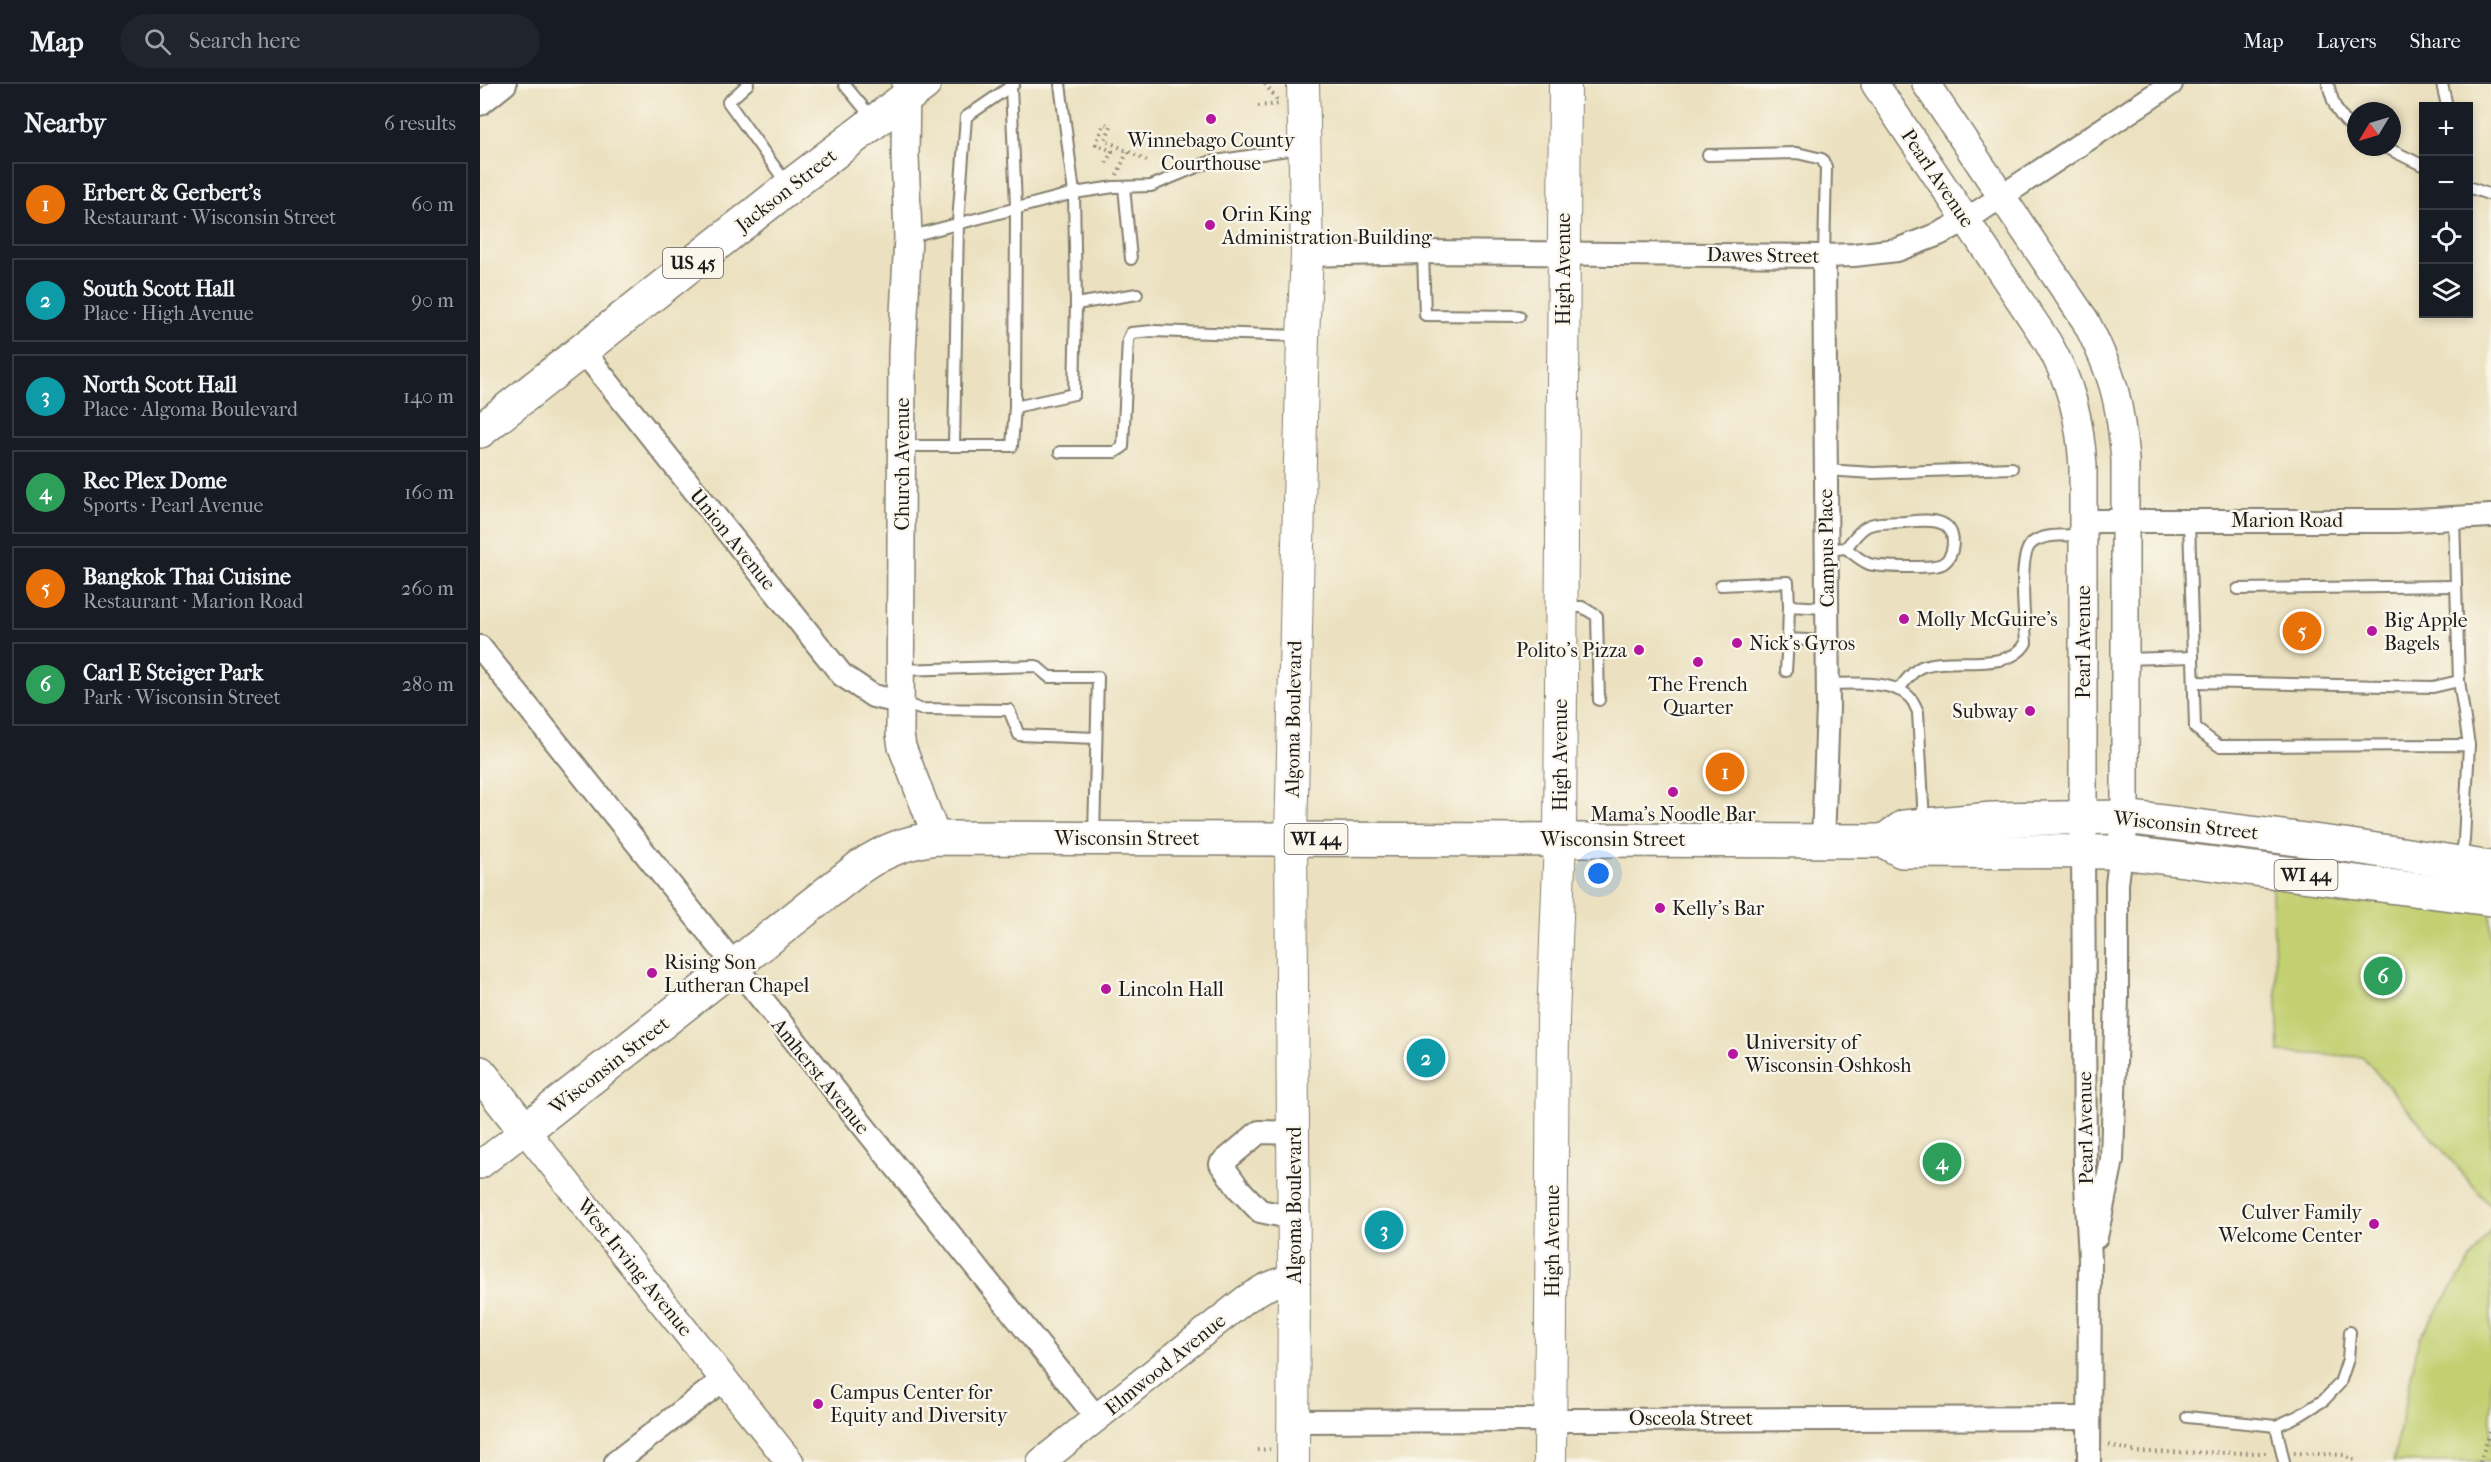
<!DOCTYPE html>
<meta charset="utf-8">
<style>
:root{--surface:#171b24;--page:#20242c;--text:#f1f3f6;--muted:#9ea1a6;--line:#363941;--accent:#d690ce}
body{margin:0;font-family:"IM FELL French Canon",serif;background:var(--page);color:var(--text)}
.controls{position:absolute;right:18px;top:18px;display:grid;overflow:hidden;border-radius:0px;box-shadow:0 3px 9px #0003}
.controls button{width:54px;height:54px;display:grid;place-items:center;padding:0;border:0;border-bottom:2px solid var(--line);background:var(--surface);color:var(--text);font:30px sans-serif}
.compass{position:absolute;left:1867px;top:18px;width:54px;height:54px;border-radius:50%;background:var(--surface);box-shadow:0 3px 9px #0003;rotate:232deg}
.you{position:absolute;left:1119px;top:790px;width:21px;height:21px;margin:-15px;border:4px solid #fff;border-radius:50%;background:#1a73e8;box-shadow:0 0 0 9px #1a73e833}
.badge{display:grid;place-items:center;width:39px;height:39px;border-radius:50%;background:var(--accent);color:#fff;font-size:20px;font-weight:700}
.pin{position:absolute;translate:-50% -50%;border:3px solid #fff;box-shadow:0 2px 6px #0006}
.list{margin:0;padding:0;list-style:none}
h2{display:flex;justify-content:space-between;align-items:center;height:78px;margin:0;padding:0 24px;font-size:26px}
h2 small{font-size:20px;font-weight:400;color:var(--muted)}
.list li{display:grid;grid-template-columns:39px 1fr auto;gap:18px;align-items:center;box-sizing:border-box;height:84px;margin:0 12px 12px;padding:0 12px;border:2px solid var(--line);border-radius:0px}
.list b{display:block;font-size:22px;white-space:nowrap}
.list p{margin:0;font-size:20px;white-space:nowrap;color:var(--muted)}
.list em{font-size:20px;font-style:normal;color:var(--muted)}
.icon{flex:none;width:33px;height:33px;fill:none;stroke:currentColor;stroke-width:2;stroke-linecap:round;stroke-linejoin:round}
.map{position:relative;flex:none;width:2011px;height:1378px;overflow:hidden}
header{display:flex;align-items:center;gap:36px;box-sizing:border-box;height:84px;padding:0 30px;background:var(--surface);border-bottom:2px solid var(--line)}
header strong{font-size:28px}
nav{display:flex;gap:33px;margin-inline-start:auto;font-size:21px}
.search{width:420px;height:54px;background:var(--page);display:flex;align-items:center;gap:15px;box-sizing:border-box;padding:0 21px;border-radius:33px;color:var(--muted);font-size:22px}
main{display:flex}
aside{flex:1;background:var(--surface)}
.map>svg:first-child{display:block}
.green{fill:#c2d072;stroke:#6f7647;stroke-width:1.5}
.lines{fill:none;stroke-linecap:round;stroke-linejoin:round}
.service-casing{stroke:#847e6e;stroke-width:14}
.minor-casing{stroke:#847e6e;stroke-width:26}
.tertiary-casing{stroke:#847e6e;stroke-width:30}
.secondary-casing{stroke:#847e6e;stroke-width:34}
.primary-casing{stroke:#847e6e;stroke-width:36}
.path{stroke:#847e6e;stroke-width:4;stroke-dasharray:1.5 4.5;stroke-linecap:butt}
.service{stroke:#fff;stroke-width:10}
.minor{stroke:#fff;stroke-width:22}
.tertiary{stroke:#fff;stroke-width:27}
.secondary{stroke:#fff;stroke-width:32}
.primary{stroke:#fff;stroke-width:33}
.poi-dot{fill:#b5179e;stroke:#fbf7ec;stroke-width:2}
.labels{text-anchor:middle;stroke-width:4.5;stroke-linejoin:round;paint-order:stroke}
.shield{fill:#fbf7ec;stroke:#5f5e5a;stroke-width:1.5}
.shield-label{font-size:18px;font-weight:bold;fill:#1c1c1c}
.poi-label{font-size:20px;fill:#1c1c1c;stroke:#fbf7ec;text-anchor:start}
.street-label{font-size:20px;fill:#1c1c1c;stroke:#fbf7ec}
</style>
<header>
<strong>Map</strong>
<div class="search"><svg class="icon" aria-label="search" viewBox="0 0 24 24"><circle cx="10" cy="10" r="6"/><path d="M15 15l6 6"/></svg>Search here</div>
<nav><a>Map</a><a>Layers</a><a>Share</a></nav>
</header>
<main>
<aside>
<h2>Nearby<small>6 results</small></h2>
<ul class="list">
<li><span class="badge" style="background:#e8710a">1</span><div><b>Erbert &amp; Gerbert's</b><p>Restaurant · Wisconsin Street</p></div><em>60 m</em></li>
<li><span class="badge" style="background:#0f9aa8">2</span><div><b>South Scott Hall</b><p>Place · High Avenue</p></div><em>90 m</em></li>
<li><span class="badge" style="background:#0f9aa8">3</span><div><b>North Scott Hall</b><p>Place · Algoma Boulevard</p></div><em>140 m</em></li>
<li><span class="badge" style="background:#2e9e5b">4</span><div><b>Rec Plex Dome</b><p>Sports · Pearl Avenue</p></div><em>160 m</em></li>
<li><span class="badge" style="background:#e8710a">5</span><div><b>Bangkok Thai Cuisine</b><p>Restaurant · Marion Road</p></div><em>260 m</em></li>
<li><span class="badge" style="background:#2e9e5b">6</span><div><b>Carl E Steiger Park</b><p>Park · Wisconsin Street</p></div><em>280 m</em></li>
</ul>
</aside>
<div class="map">
<svg width="2011" height="1378" viewBox="0 0 2011 1378">
<rect width="100%" height="100%" fill="#fbf7ec"/>
<filter id="ink" filterUnits="userSpaceOnUse"><feTurbulence type="fractalNoise" baseFrequency=".0167" numOctaves="2"/><feDisplacementMap in="SourceGraphic" scale="12" xChannelSelector="R" yChannelSelector="G"/><feConvolveMatrix kernelMatrix="1 2 1 2 8 2 1 2 1" color-interpolation-filters="sRGB"/></filter>
<filter id="wash" filterUnits="userSpaceOnUse"><feTurbulence type="fractalNoise" baseFrequency=".008" numOctaves="4" result="noise"/><feDisplacementMap in="SourceGraphic" scale="24" xChannelSelector="R" yChannelSelector="G"/><feGaussianBlur stdDeviation="1.35" result="paint"/><feColorMatrix in="noise" values="0 0 0 0 0 0 0 0 0 0 0 0 0 0 0 0 0 1.4 0 .05"/><feComposite in="paint" operator="in"/></filter>
<g filter="url(#wash)">
<rect width="100%" height="100%" fill="#ebe1c0"/>
<g class="green">
<polygon points="1791,786 2011,815 2011,1123 1883,973 1799,968"/>
<polygon points="2011,1145 2011,1378 1913,1378 1939,1254"/>
</g>
</g>
<g filter="url(#ink)">
<g class="lines">
<g class="service-casing">
<g id="service">
<polyline points="268,0 248,18 307,100"/>
<polyline points="364,0 393,35"/>
<path d="M1848,0C1854,23 1857,31 1876,47"/>
<polyline points="1962,0 1967,22"/>
<polyline points="531,2 536,123 535,323"/>
<polyline points="1905,63 1944,82"/>
<polyline points="1228,71 1317,69 1342,75 1346,83 1344,172"/>
<polyline points="644,103 651,175"/>
<polyline points="1988,103 2011,111"/>
<polyline points="428,153 594,109 634,103 671,102 729,78 821,64"/>
<polyline points="943,168 945,231 1039,232"/>
<polyline points="596,220 657,210"/>
<polyline points="422,362 474,362 478,138 486,33 534,0"/>
<polyline points="474,362 532,362 535,323 594,310 596,220 594,109 580,0"/>
<polyline points="580,368 635,368 643,363 648,256 651,249 673,247 819,252"/>
<polyline points="1345,386 1393,389 1532,384"/>
<polyline points="1974,435 1979,597 1989,661"/>
<polyline points="1709,436 1715,644 1739,662 1989,661 1984,756 1981,775"/>
<path d="M1346,466L1366,464C1374,471 1380,476 1389,480C1399,483 1452,485 1462,480C1475,473 1477,449 1465,441C1455,434 1435,437 1424,438C1389,440 1388,435 1366,464"/>
<polyline points="1241,501 1308,498 1309,522"/>
<polyline points="1758,505 1975,502"/>
<polyline points="1085,523 1102,523 1117,532 1119,616"/>
<polyline points="1346,524 1309,522 1308,555 1347,557"/>
<polyline points="1645,575 1713,573"/>
<polyline points="421,586 556,582 569,593 618,593 614,751"/>
<polyline points="1306,587 1308,555"/>
<polyline points="1714,598 1953,603 1979,597"/>
<path d="M1347,600C1370,600 1415,595 1431,615C1434,618 1436,624 1438,628L1444,738"/>
<path d="M1418,606C1424,599 1432,587 1441,583C1470,571 1528,590 1546,559C1545,540 1537,470 1552,459C1564,449 1588,452 1602,451"/>
<polyline points="421,618 440,625 529,626 539,651 616,654"/>
<polyline points="1707,1333 1796,1342 1820,1331 1844,1316 1860,1299 1868,1275 1870,1248"/>
<polyline points="1796,1342 1804,1378"/>
</g>
</g>
<g class="minor-casing">
<g id="minor">
<polyline points="0,20 25,0"/>
<polyline points="827,171 943,168 1344,172 1374,171 1417,166 1459,150 1486,136 1691,0"/>
<polyline points="103,267 362,591 393,612 420,618"/>
<polyline points="1603,437 1916,437 2011,432"/>
<polyline points="0,563 617,1334"/>
<polyline points="1343,757 1348,623 1344,172"/>
<polyline points="1603,767 1605,1083 1610,1175 1609,1378"/>
<polyline points="813,1049 779,1048 741,1080 759,1105 780,1127 814,1134"/>
<polyline points="1616,1153 1632,1076 1637,913 1637,800 1641,768"/>
<polyline points="813,1337 1608,1334"/>
<polyline points="136,1378 244,1295"/>
</g>
</g>
<g class="tertiary-casing">
<g id="tertiary">
<polyline points="426,0 425,72 428,153 422,269 420,650 422,663 457,754"/>
<path d="M1395,0L1567,257C1591,297 1600,336 1603,382V767"/>
<path d="M1446,0L1605,236C1633,290 1640,316 1645,376V733L1641,768"/>
<polyline points="0,1081 45,1046 310,1378"/>
<polyline points="561,1378 766,1215 784,1204 814,1192"/>
</g>
</g>
<g class="secondary-casing">
<g id="secondary">
<polyline points="813,1378 814,1192 811,754 823,252 827,171 823,0"/>
<polyline points="1070,1378 1073,934 1080,756 1085,0"/>
</g>
</g>
<g class="primary-casing">
<g id="primary">
<polyline points="0,347 309,103 444,0"/>
<polyline points="1404,757 1424,743 1512,735 1645,733 1864,761 2011,784"/>
<path d="M0,989L45,1046L380,783C405,766 427,758 457,754L1404,757L1422,767L1641,768L2011,815"/>
</g>
</g>
<g class="path">
<polyline points="785,0 799,19"/>
<polyline points="778,22 800,20"/>
<polyline points="626,79 632,67 616,60 624,40 631,42 625,56 667,77"/>
<polyline points="637,91 649,64"/>
<polyline points="1629,1361 1656,1368 1789,1369"/>
<polyline points="777,1366 790,1365"/>
<polyline points="1814,1369 1865,1371 1877,1378"/>
<polyline points="2000,1378 2011,1346"/>
</g>
<use href="#service" class="service"/>
<use href="#minor" class="minor"/>
<use href="#tertiary" class="tertiary"/>
<use href="#secondary" class="secondary"/>
<use href="#primary" class="primary"/>
</g>
</g>
<g class="poi-dot">
<circle cx="731" cy="35" r="6"/>
<circle cx="730" cy="141" r="6"/>
<circle cx="1424" cy="535" r="6"/>
<circle cx="1892" cy="547" r="6"/>
<circle cx="1257" cy="559" r="6"/>
<circle cx="1159" cy="566" r="6"/>
<circle cx="1218" cy="578" r="6"/>
<circle cx="1550" cy="627" r="6"/>
<circle cx="1193" cy="708" r="6"/>
<circle cx="1180" cy="824" r="6"/>
<circle cx="172" cy="889" r="6"/>
<circle cx="626" cy="905" r="6"/>
<circle cx="1253" cy="970" r="6"/>
<circle cx="1894" cy="1140" r="6"/>
<circle cx="338" cy="1320" r="6"/>
</g>
<g class="labels">
<g class="shield">
<rect x="183" y="164" width="60" height="30" rx="4.5"/>
<rect x="804.5" y="740" width="63" height="30" rx="4.5"/>
<rect x="1794.5" y="776" width="63" height="30" rx="4.5"/>
</g>
<g class="shield-label">
<text x="213" y="185">US 45</text>
<text x="836" y="761">WI 44</text>
<text x="1826" y="797">WI 44</text>
</g>
<g class="poi-label">
<text x="731" y="63" text-anchor="middle">Winnebago County<tspan x="731" dy="23">Courthouse</tspan></text>
<text x="742" y="137">Orin King<tspan x="742" dy="23">Administration Building</tspan></text>
<text x="1436" y="542">Molly McGuire's</text>
<text x="1904" y="543">Big Apple<tspan x="1904" dy="23">Bagels</tspan></text>
<text x="1269" y="566">Nick's Gyros</text>
<text x="1147" y="573" text-anchor="end">Polito's Pizza</text>
<text x="1218" y="607" text-anchor="middle">The French<tspan x="1218" dy="23">Quarter</tspan></text>
<text x="1538" y="634" text-anchor="end">Subway</text>
<text x="1193" y="737" text-anchor="middle">Mama's Noodle Bar</text>
<text x="1192" y="831">Kelly's Bar</text>
<text x="184" y="885">Rising Son<tspan x="184" dy="23">Lutheran Chapel</tspan></text>
<text x="638" y="912">Lincoln Hall</text>
<text x="1265" y="965">University of<tspan x="1265" dy="23">Wisconsin-Oshkosh</tspan></text>
<text x="1882" y="1135" text-anchor="end">Culver Family<tspan x="1882" dy="23">Welcome Center</tspan></text>
<text x="350" y="1315">Campus Center for<tspan x="350" dy="23">Equity and Diversity</tspan></text>
</g>
<g class="street-label">
<text transform="translate(1458 94) rotate(56)" y="7">Pearl Avenue</text>
<text transform="translate(306 106) rotate(-38)" y="7">Jackson Street</text>
<text transform="translate(1283 171) rotate(1)" y="7">Dawes Street</text>
<text transform="translate(1083 185) rotate(-90)" y="7">High Avenue</text>
<text transform="translate(422 380) rotate(-90)" y="7">Church Avenue</text>
<text x="1807" y="443">Marion Road</text>
<text transform="translate(253 455) rotate(51)" y="7">Union Avenue</text>
<text transform="translate(1346 464) rotate(-91)" y="7">Campus Place</text>
<text transform="translate(1603 558) rotate(-90)" y="7">Pearl Avenue</text>
<text transform="translate(813 635) rotate(-89)" y="7">Algoma Boulevard</text>
<text transform="translate(1080 671) rotate(-90)" y="7">High Avenue</text>
<text transform="translate(1706 741) rotate(6)" y="7">Wisconsin Street</text>
<text x="647" y="761">Wisconsin Street</text>
<text x="1133" y="762">Wisconsin Street</text>
<text transform="translate(129 981) rotate(-38)" y="7">Wisconsin Street</text>
<text transform="translate(341 992) rotate(51)" y="7">Amherst Avenue</text>
<text transform="translate(1605 1044) rotate(-91)" y="7">Pearl Avenue</text>
<text transform="translate(814 1121) rotate(-90)" y="7">Algoma Boulevard</text>
<text transform="translate(1072 1157) rotate(-90)" y="7">High Avenue</text>
<text transform="translate(155 1183) rotate(51)" y="7">West Irving Avenue</text>
<text transform="translate(685 1280) rotate(-39)" y="7">Elmwood Avenue</text>
<text x="1211" y="1341">Osceola Street</text>
</g>
</g>
</svg>
<div class="controls">
<button>+</button>
<button>−</button>
<button><svg class="icon" aria-label="locate" viewBox="0 0 24 24"><circle cx="12" cy="12" r="6"/><path d="M12 2v4M12 18v4M2 12h4M18 12h4"/></svg></button>
<button><svg class="icon" aria-label="layers" viewBox="0 0 24 24"><path d="M12 4l9 5-9 5-9-5zM3 14l9 5 9-5"/></svg></button>
</div>
<svg class="compass" viewBox="-18 -18 36 36"><path d="M0-13l5 13h-10z" fill="#e53935"/><path d="M0 13l5-13h-10z" fill="#9ea1a6"/></svg>
<div class="you"></div>
<div class="pin badge" style="left:1245px;top:688px;background:#e8710a">1</div>
<div class="pin badge" style="left:946px;top:974px;background:#0f9aa8">2</div>
<div class="pin badge" style="left:904px;top:1146px;background:#0f9aa8">3</div>
<div class="pin badge" style="left:1462px;top:1078px;background:#2e9e5b">4</div>
<div class="pin badge" style="left:1822px;top:547px;background:#e8710a">5</div>
<div class="pin badge" style="left:1903px;top:892px;background:#2e9e5b">6</div>
</div>
</main>
